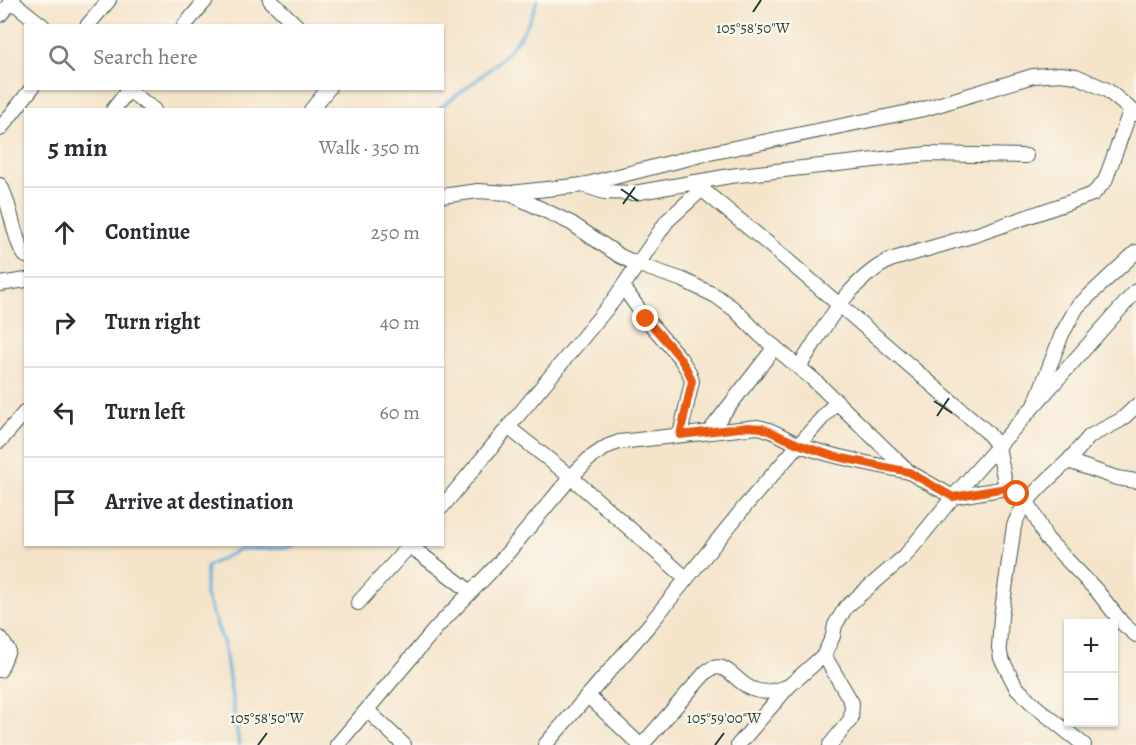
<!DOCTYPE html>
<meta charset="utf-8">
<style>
:root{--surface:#fff;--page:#f2f2f3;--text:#2b2b33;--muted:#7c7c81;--line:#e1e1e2}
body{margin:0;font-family:Alegreya,serif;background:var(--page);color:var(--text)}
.controls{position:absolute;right:18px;bottom:18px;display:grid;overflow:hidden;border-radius:0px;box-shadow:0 2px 4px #0004}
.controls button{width:54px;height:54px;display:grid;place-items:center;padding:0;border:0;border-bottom:2px solid var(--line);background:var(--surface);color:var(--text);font:30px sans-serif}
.stop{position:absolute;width:18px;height:18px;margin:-14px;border:4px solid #ea580c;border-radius:50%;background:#fff}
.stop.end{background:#ea580c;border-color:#fff;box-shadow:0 2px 6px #0008}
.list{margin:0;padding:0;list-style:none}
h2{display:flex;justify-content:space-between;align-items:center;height:78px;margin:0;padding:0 24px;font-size:26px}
h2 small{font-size:20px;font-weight:400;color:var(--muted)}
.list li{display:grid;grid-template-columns:39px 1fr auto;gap:18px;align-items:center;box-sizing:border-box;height:90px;padding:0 24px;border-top:2px solid var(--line)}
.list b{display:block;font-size:22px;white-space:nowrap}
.list em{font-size:20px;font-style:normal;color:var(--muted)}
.icon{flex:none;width:33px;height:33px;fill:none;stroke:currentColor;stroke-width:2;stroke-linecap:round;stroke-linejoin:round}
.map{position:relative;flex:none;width:1136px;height:745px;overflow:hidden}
.search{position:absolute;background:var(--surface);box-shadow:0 2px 4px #0004;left:24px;top:24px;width:420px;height:66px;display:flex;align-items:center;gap:15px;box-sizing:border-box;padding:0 21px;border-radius:0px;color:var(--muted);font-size:22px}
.panel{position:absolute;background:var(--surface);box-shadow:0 2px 4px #0004;left:24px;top:108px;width:420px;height:438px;border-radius:0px}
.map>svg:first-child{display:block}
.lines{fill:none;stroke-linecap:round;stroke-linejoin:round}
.stream{stroke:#65aedd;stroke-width:3}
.minor-casing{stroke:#3f564a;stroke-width:16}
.minor{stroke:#fff;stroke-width:14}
.route{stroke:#ea580c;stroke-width:8}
.ticks{fill:none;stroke:#1f3d34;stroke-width:2}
.ticks-label{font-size:15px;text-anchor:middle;fill:#1f3d34;stroke:#fbf7ec;stroke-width:4.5;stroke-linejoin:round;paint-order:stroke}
</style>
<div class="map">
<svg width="1136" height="745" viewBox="0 0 1136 745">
<rect width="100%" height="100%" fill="#fbf7ec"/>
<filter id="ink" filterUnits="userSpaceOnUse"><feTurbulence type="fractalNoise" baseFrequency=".0167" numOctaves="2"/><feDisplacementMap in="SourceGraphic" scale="12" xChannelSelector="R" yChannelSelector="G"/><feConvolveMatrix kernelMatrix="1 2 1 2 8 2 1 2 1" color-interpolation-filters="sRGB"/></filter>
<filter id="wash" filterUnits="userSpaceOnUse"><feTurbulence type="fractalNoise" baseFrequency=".008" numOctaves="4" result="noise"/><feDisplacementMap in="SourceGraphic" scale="24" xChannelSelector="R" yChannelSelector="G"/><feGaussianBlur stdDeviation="1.35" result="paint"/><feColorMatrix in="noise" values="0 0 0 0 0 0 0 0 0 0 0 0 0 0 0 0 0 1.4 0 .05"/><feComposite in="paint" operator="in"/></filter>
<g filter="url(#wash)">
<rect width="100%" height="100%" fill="#f4e4ca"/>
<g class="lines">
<g class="stream">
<path d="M437,110C476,80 524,51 537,0"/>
<polyline points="239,745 224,644 205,593 207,566 239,550 285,548 296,544"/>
</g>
</g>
</g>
<g filter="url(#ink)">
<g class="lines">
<g class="minor-casing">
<g id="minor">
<polyline points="10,0 43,26"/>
<polyline points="270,0 297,26"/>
<polyline points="0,15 13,0"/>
<polyline points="87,26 109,0"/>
<polyline points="184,26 206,0"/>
<polyline points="126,88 154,110"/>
<polyline points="113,110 130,88"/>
<polyline points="311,110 329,88"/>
<polyline points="0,129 32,88"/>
<polyline points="693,182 772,247 987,432 998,446 1006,488"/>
<path d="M0,185C11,203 15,247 26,256"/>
<polyline points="583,185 705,154 924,109 1033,76 1061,74 1076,76 1107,90 1136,114"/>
<polyline points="510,193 583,185 604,192 634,193 730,176 928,154 1026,156"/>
<polyline points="442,196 478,191 508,193 571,223 620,256 639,265 683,280 716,296 734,309 760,335 814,380 909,472 953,497 1006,488 1017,493 1031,508 1046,538 1097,591 1123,624 1136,635"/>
<polyline points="0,284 26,280"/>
<polyline points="623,287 646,319 680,358 689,372 692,381 680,435"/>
<path d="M799,367C824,329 847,281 890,260L975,235L1093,194L1105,181L1131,109"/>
<polyline points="1037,399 1062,334 1077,307 1136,252"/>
<polyline points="509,428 571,477 686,578"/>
<polyline points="709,432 775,347"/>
<polyline points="0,441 26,411"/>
<polyline points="1068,461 1090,436 1121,420 1136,406"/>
<polyline points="442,507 613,301 667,221 702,189"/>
<polyline points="410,546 471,592"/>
<polyline points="358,603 411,544"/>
<polyline points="0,638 8,650 0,670"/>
<polyline points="824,655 852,703 851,719 830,745"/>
<polyline points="588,696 640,745"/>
<polyline points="368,711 404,745"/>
<path d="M337,745L437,627L499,563L571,477L590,458L608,446L619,442L757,427C773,429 785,439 800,445C835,458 873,464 909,472"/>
<polyline points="545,745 650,624 746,505 837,401"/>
<path d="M642,745L706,672C726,656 736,685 755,690C767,694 778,690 789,686"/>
<polyline points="738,745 789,686 824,655 833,636 835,625 846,607 905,556 953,497 1136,291"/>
<path d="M1084,745L1035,706L1016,687L1001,658L999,647L1001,617L1014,526C1023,499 1048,480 1068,461L1117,478L1136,481"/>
</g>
</g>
<use href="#minor" class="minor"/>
</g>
</g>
<g class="lines" filter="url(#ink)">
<path class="route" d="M646,319C662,338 684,357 692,381L680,435L748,427L762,428L798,444L833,456L909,472L953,497L1006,488L1017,494"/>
</g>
<path class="ticks" d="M753,12L761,0M621,189L638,201M623,204L635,187M934,401L952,413M937,416L949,398M258,745L267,733M715,745L724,733"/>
<g class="ticks-label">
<text x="753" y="33">105°58'50"W</text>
<text x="267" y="723">105°58'50"W</text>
<text x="724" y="723">105°59'00"W</text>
</g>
</svg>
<div class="controls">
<button>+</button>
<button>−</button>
</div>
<div class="stop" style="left:1017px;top:494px"></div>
<div class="stop end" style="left:646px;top:319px"></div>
<div class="search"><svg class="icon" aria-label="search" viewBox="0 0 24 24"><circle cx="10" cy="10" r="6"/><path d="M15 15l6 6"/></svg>Search here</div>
<section class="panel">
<h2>5 min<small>Walk · 350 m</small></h2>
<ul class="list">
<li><svg class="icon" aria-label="ahead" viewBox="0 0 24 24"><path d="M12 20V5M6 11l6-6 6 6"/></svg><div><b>Continue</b></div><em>250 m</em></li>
<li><svg class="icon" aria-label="right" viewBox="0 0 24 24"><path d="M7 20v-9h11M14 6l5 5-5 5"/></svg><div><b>Turn right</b></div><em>40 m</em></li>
<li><svg class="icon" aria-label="left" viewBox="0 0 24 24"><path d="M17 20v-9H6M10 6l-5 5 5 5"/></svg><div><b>Turn left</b></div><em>60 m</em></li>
<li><svg class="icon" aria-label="arrive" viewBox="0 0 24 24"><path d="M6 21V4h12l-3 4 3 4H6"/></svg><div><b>Arrive at destination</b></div></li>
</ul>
</section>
</div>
